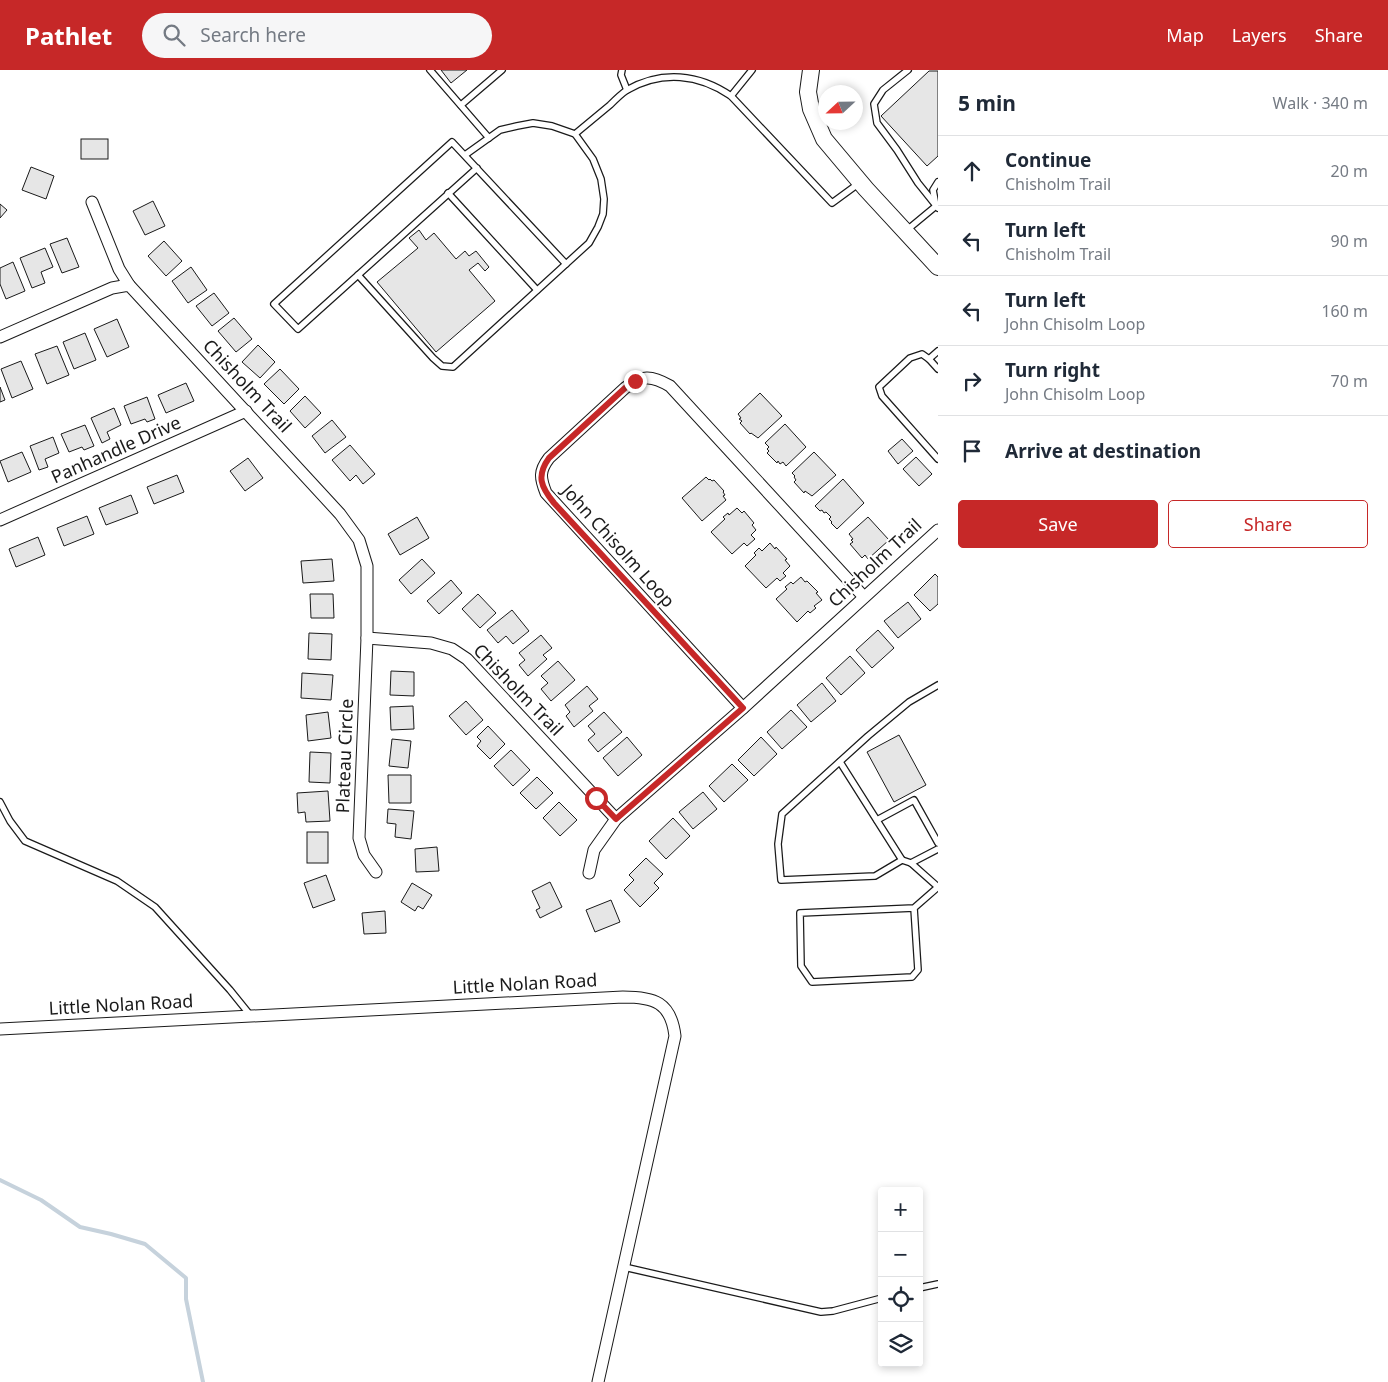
<!DOCTYPE html>
<meta charset="utf-8">
<style>
:root{--surface:#fff;--page:#f6f6f7;--text:#1f2937;--muted:#747a83;--line:#e0e1e3;--accent:#c62828}
body{margin:0;font-family:"Noto Sans",sans-serif;background:var(--page);color:var(--text)}
.controls{position:absolute;right:15px;bottom:15px;display:grid;overflow:hidden;border-radius:5px;box-shadow:0 2px 8px #0003}
.controls button{width:45px;height:45px;display:grid;place-items:center;padding:0;border:0;border-bottom:1px solid var(--line);background:var(--surface);color:var(--text);font:25px sans-serif}
.compass{position:absolute;left:818px;top:15px;width:45px;height:45px;border-radius:50%;background:var(--surface);box-shadow:0 2px 8px #0003;rotate:248deg}
.stop{position:absolute;width:15px;height:15px;margin:-11px;border:4px solid #c62828;border-radius:50%;background:#fff}
.stop.end{background:#c62828;border-color:#fff;box-shadow:0 1px 5px #0008}
.list{margin:0;padding:0;list-style:none}
h2{display:flex;justify-content:space-between;align-items:center;height:65px;margin:0;padding:0 20px;font-size:21px}
h2 small{font-size:16px;font-weight:400;color:var(--muted)}
.list li{display:grid;grid-template-columns:32px 1fr auto;gap:15px;align-items:center;box-sizing:border-box;height:70px;padding:0 20px;border-top:1px solid var(--line)}
.list b{display:block;font-size:19px;white-space:nowrap}
.list p{margin:0;font-size:16px;white-space:nowrap;color:var(--muted)}
.list em{font-size:16px;font-style:normal;color:var(--muted)}
.actions{display:flex;gap:10px;padding:15px 20px}
.actions a{flex:1;padding:11px 0;border:1px solid var(--accent);border-radius:5px;text-align:center;font-size:18px;color:var(--accent)}
.actions .main{background:var(--accent);color:#fff}
.icon{flex:none;width:28px;height:28px;fill:none;stroke:currentColor;stroke-width:2;stroke-linecap:round;stroke-linejoin:round}
.map{position:relative;flex:none;width:938px;height:1312px;overflow:hidden}
header{display:flex;align-items:center;gap:30px;box-sizing:border-box;height:70px;padding:0 25px;background:var(--accent);color:#fff}
header strong{font-size:24px}
nav{display:flex;gap:28px;margin-inline-start:auto;font-size:18px}
.search{width:350px;height:45px;background:var(--page);display:flex;align-items:center;gap:12px;box-sizing:border-box;padding:0 18px;border-radius:28px;color:var(--muted);font-size:19px}
main{display:flex}
aside{flex:1;background:var(--surface)}
.map>svg:first-child{display:block}
.lines{fill:none;stroke-linecap:round;stroke-linejoin:round}
.stream{stroke:#c6d2dc;stroke-width:4}
.building{fill:#e6e6e6;stroke:#1a1a1a}
.lane-casing{stroke:#1a1a1a;stroke-width:8}
.street-casing{stroke:#1a1a1a;stroke-width:13}
.secondary-casing{stroke:#1a1a1a;stroke-width:18}
.lane{stroke:#fff;stroke-width:5.5}
.street{stroke:#fff;stroke-width:11}
.secondary{stroke:#fff;stroke-width:16}
.route{stroke:#c62828;stroke-width:6}
.labels{text-anchor:middle;stroke-width:4;stroke-linejoin:round;paint-order:stroke}
.street-label{font-size:18px;fill:#1a1a1a;stroke:#fff}
</style>
<header>
<strong>Pathlet</strong>
<div class="search"><svg class="icon" aria-label="search" viewBox="0 0 24 24"><circle cx="10" cy="10" r="6"/><path d="M15 15l6 6"/></svg>Search here</div>
<nav><a>Map</a><a>Layers</a><a>Share</a></nav>
</header>
<main>
<div class="map">
<svg width="938" height="1312" viewBox="0 0 938 1312">
<rect width="100%" height="100%" fill="#fff"/>
<g class="lines">
<polyline class="stream" points="0,1110 41,1130 80,1157 111,1164 145,1174 186,1208 186,1229 203,1312"/>
</g>
<g class="building">
<polygon points="441,0 467,0 451,13"/>
<polygon points="929,1 938,1 938,86 927,96 881,46"/>
<rect x="81" y="69" width="27" height="20"/>
<polygon points="31,97 54,106 46,129 22,120"/>
<polygon points="153,131 165,156 145,165 133,141"/>
<polygon points="0,134 7,140 0,148"/>
<polygon points="419,160 426,170 434,163 456,189 465,181 469,186 476,181 489,197 485,201 478,193 469,200 495,231 436,282 377,212 418,178 409,168"/>
<polygon points="67,168 79,197 62,203 50,174"/>
<polygon points="164,171 182,191 166,206 148,186"/>
<polygon points="45,178 53,197 41,202 45,213 32,218 20,188"/>
<polygon points="13,192 25,221 6,229 0,214 0,198"/>
<polygon points="191,197 207,220 188,233 172,211"/>
<polygon points="214,223 229,243 212,256 196,236"/>
<polygon points="234,248 252,269 236,282 218,261"/>
<polygon points="117,249 129,277 107,287 94,259"/>
<polygon points="85,263 96,290 74,299 63,272"/>
<polygon points="258,275 275,292 260,308 242,292"/>
<polygon points="57,276 69,305 47,314 35,284"/>
<polygon points="21,291 33,319 12,328 1,299"/>
<polygon points="280,299 299,319 284,334 264,314"/>
<polygon points="186,313 194,331 166,343 158,325"/>
<polygon points="0,317 5,330 0,332"/>
<polygon points="760,323 782,346 758,368 751,363 750,364 740,353 742,351 739,349 741,348 738,344"/>
<polygon points="305,326 321,343 305,358 290,341"/>
<polygon points="147,327 155,349 147,352 145,349 131,354 124,336"/>
<polygon points="114,338 121,355 107,362 110,369 102,373 91,348"/>
<polygon points="332,350 346,367 325,383 312,366"/>
<polygon points="785,354 806,377 786,396 783,392 780,394 778,391 777,393 767,383 769,381 767,379 769,377 765,373"/>
<polygon points="85,355 94,376 84,380 82,377 69,382 61,364"/>
<polygon points="53,367 59,383 45,389 48,397 39,400 30,376"/>
<polygon points="902,369 913,381 898,394 888,381"/>
<polygon points="350,375 375,404 363,414 356,405 350,411 332,390"/>
<polygon points="22,382 31,402 8,412 0,391"/>
<polygon points="814,382 836,405 812,426 805,421 804,423 794,412 796,410 794,407 795,406 792,403"/>
<polygon points="916,387 932,404 919,416 903,399"/>
<polygon points="248,388 263,408 245,421 230,401"/>
<polygon points="177,405 184,422 154,434 147,417"/>
<polygon points="706,407 709,410 710,409 712,411 714,410 724,421 723,422 725,425 723,426 726,430 702,451 682,428"/>
<polygon points="843,409 864,433 837,459 831,453 832,452 829,449 831,447 826,442 824,443 822,440 820,441 815,436"/>
<polygon points="131,425 138,443 106,455 99,438"/>
<polygon points="737,438 742,443 744,441 754,453 752,455 756,460 751,465 755,469 747,476 744,473 732,484 711,462 725,449 723,447 728,443 729,445"/>
<polygon points="87,446 94,464 64,476 57,458"/>
<polygon points="417,447 429,468 400,485 388,464"/>
<polygon points="868,447 889,470 868,489 865,485 862,488 850,474 853,472 851,470 853,469 849,464"/>
<polygon points="38,467 45,485 16,497 9,479"/>
<polygon points="770,473 775,479 776,477 787,489 785,490 790,496 783,503 786,506 780,511 777,508 766,518 745,496 756,485 754,483 759,478 762,481"/>
<polygon points="332,489 334,511 303,513 301,491"/>
<polygon points="422,489 435,503 411,524 399,510"/>
<polygon points="935,504 938,507 938,534 930,541 914,525"/>
<polygon points="801,507 805,512 807,511 818,522 816,523 822,530 814,536 816,538 810,543 808,541 797,552 776,529 787,519 785,517 791,512 793,514"/>
<polygon points="451,510 462,523 439,544 427,531"/>
<polygon points="310,524 333,524 334,548 311,548"/>
<polygon points="478,524 496,543 480,558 462,539"/>
<polygon points="908,532 921,549 898,568 884,551"/>
<polygon points="512,540 529,561 513,574 506,566 498,573 487,560"/>
<polygon points="878,560 894,578 872,598 856,580"/>
<polygon points="309,563 332,564 331,590 308,589"/>
<polygon points="541,565 552,578 543,585 547,589 528,606 519,595 525,590 519,583"/>
<polygon points="850,586 865,603 841,625 826,608"/>
<polygon points="558,591 575,610 551,631 541,619 548,613 541,606"/>
<polygon points="391,601 414,602 414,626 390,625"/>
<polygon points="302,603 333,605 331,630 301,628"/>
<polygon points="822,613 836,631 811,652 797,635"/>
<polygon points="587,616 598,629 589,636 593,641 574,657 566,646 570,642 565,635"/>
<polygon points="466,631 483,650 466,665 449,646"/>
<polygon points="413,636 414,659 391,660 390,637"/>
<polygon points="791,640 807,657 782,679 767,662"/>
<polygon points="328,642 331,668 308,671 306,645"/>
<polygon points="604,642 622,662 598,682 588,670 595,664 588,656"/>
<polygon points="488,656 505,674 490,689 477,676 481,671 477,667"/>
<polygon points="899,665 926,715 894,732 867,682"/>
<polygon points="627,667 642,685 618,706 603,688"/>
<polygon points="761,667 777,684 754,706 738,690"/>
<polygon points="392,669 411,671 408,698 389,696"/>
<polygon points="511,680 530,700 513,716 494,696"/>
<polygon points="310,682 331,683 330,713 309,712"/>
<polygon points="732,694 748,710 724,732 709,716"/>
<polygon points="388,705 411,705 411,733 389,733"/>
<polygon points="537,707 553,723 536,739 520,723"/>
<polygon points="328,721 330,751 306,752 305,742 298,743 297,723"/>
<polygon points="703,722 717,739 693,759 679,742"/>
<polygon points="559,732 577,750 560,766 543,748"/>
<polygon points="388,739 414,741 411,769 395,767 396,754 387,753"/>
<polygon points="673,748 690,766 666,789 649,771"/>
<rect x="307" y="762" width="21" height="31"/>
<polygon points="437,777 439,801 416,802 415,779"/>
<polygon points="646,788 663,804 654,813 659,818 640,837 624,820 634,810 629,805"/>
<polygon points="326,805 335,830 313,838 304,813"/>
<polygon points="550,812 562,837 540,848 536,840 540,838 532,821"/>
<polygon points="412,813 432,825 423,839 418,836 415,841 401,832"/>
<polygon points="611,830 620,852 595,862 586,840"/>
<polygon points="385,841 386,863 364,864 362,843"/>
</g>
<g class="lines">
<g class="lane-casing">
<g id="lane">
<polyline points="430,0 489,68"/>
<polyline points="622,0 621,5 627,20"/>
<polyline points="908,0 883,20 874,34 877,53 897,80 918,113 938,138"/>
<polyline points="731,26 752,0"/>
<polyline points="461,35 502,0"/>
<path d="M575,64C586,55 598,45 610,35C615,30 621,24 627,20C662,0 699,4 731,26L832,133L858,114"/>
<polyline points="477,98 298,259 274,234 452,72 566,194"/>
<polyline points="448,123 537,220"/>
<polyline points="907,160 936,136 933,120 938,112"/>
<polyline points="358,205 433,288 442,296 453,297 589,173 598,157 603,144 604,129 601,109 593,89 575,64 552,56 533,53 517,56 500,60 465,85"/>
<polyline points="938,281 929,289 922,284 910,288 879,317 882,326 938,389"/>
<polyline points="929,289 938,299"/>
<polyline points="840,692 902,790"/>
<polyline points="0,732 10,751 25,771 117,811 155,837 230,920 251,946"/>
<polyline points="877,750 914,730 938,773"/>
<polyline points="911,793 938,779"/>
<polyline points="914,838 800,843 801,896 812,912 912,907 918,900 914,838 938,817 911,793 902,790 875,806 781,810 778,774 782,744 868,666 909,632 938,615"/>
<polyline points="624,1197 821,1242 833,1241 882,1228"/>
<polyline points="919,1218 938,1214"/>
</g>
</g>
<g class="street-casing">
<g id="street">
<polyline points="92,132 119,199 129,215"/>
<polyline points="0,267 112,218 129,215 340,444 359,470 367,496 367,568 359,768 364,785 376,802"/>
<polyline points="0,450 246,341"/>
<polyline points="367,568 431,573 452,579 467,589 616,749"/>
<path d="M743,638L546,423C540,408 539,401 549,388L625,318C642,305 651,305 670,316L864,527"/>
<polyline points="589,803 594,780 616,749 743,638 938,460"/>
<path d="M0,959L623,927C654,927 671,932 675,966L598,1312"/>
</g>
</g>
<g class="secondary-casing">
<polyline id="secondary" points="811,0 808,22 811,39 824,69 866,119 938,197"/>
</g>
<use href="#lane" class="lane"/>
<use href="#street" class="street"/>
<use href="#secondary" class="secondary"/>
</g>
<g class="lines">
<path class="route" d="M596,728L616,749L743,638L554,433C541,417 536,406 549,388L625,318L635,311"/>
</g>
<g class="labels">
<g class="street-label">
<text transform="translate(247 316) rotate(47)" y="6">Chisholm Trail</text>
<text transform="translate(116 380) rotate(-24)" y="6">Panhandle Drive</text>
<text transform="translate(618 476) rotate(48)" y="6">John Chisolm Loop</text>
<text transform="translate(875 493) rotate(-43)" y="6">Chisholm Trail</text>
<text transform="translate(518 620) rotate(46)" y="6">Chisholm Trail</text>
<text transform="translate(345 686) rotate(-88)" y="6">Plateau Circle</text>
<text transform="translate(525 914) rotate(-3)" y="6">Little Nolan Road</text>
<text transform="translate(121 935) rotate(-3)" y="6">Little Nolan Road</text>
</g>
</g>
</svg>
<div class="controls">
<button>+</button>
<button>−</button>
<button><svg class="icon" aria-label="locate" viewBox="0 0 24 24"><circle cx="12" cy="12" r="6"/><path d="M12 2v4M12 18v4M2 12h4M18 12h4"/></svg></button>
<button><svg class="icon" aria-label="layers" viewBox="0 0 24 24"><path d="M12 4l9 5-9 5-9-5zM3 14l9 5 9-5"/></svg></button>
</div>
<svg class="compass" viewBox="-18 -18 36 36"><path d="M0-13l5 13h-10z" fill="#e53935"/><path d="M0 13l5-13h-10z" fill="#747a83"/></svg>
<div class="stop" style="left:596px;top:728px"></div>
<div class="stop end" style="left:635px;top:311px"></div>
</div>
<aside>
<h2>5 min<small>Walk · 340 m</small></h2>
<ul class="list">
<li><svg class="icon" aria-label="ahead" viewBox="0 0 24 24"><path d="M12 20V5M6 11l6-6 6 6"/></svg><div><b>Continue</b><p>Chisholm Trail</p></div><em>20 m</em></li>
<li><svg class="icon" aria-label="left" viewBox="0 0 24 24"><path d="M17 20v-9H6M10 6l-5 5 5 5"/></svg><div><b>Turn left</b><p>Chisholm Trail</p></div><em>90 m</em></li>
<li><svg class="icon" aria-label="left" viewBox="0 0 24 24"><path d="M17 20v-9H6M10 6l-5 5 5 5"/></svg><div><b>Turn left</b><p>John Chisolm Loop</p></div><em>160 m</em></li>
<li><svg class="icon" aria-label="right" viewBox="0 0 24 24"><path d="M7 20v-9h11M14 6l5 5-5 5"/></svg><div><b>Turn right</b><p>John Chisolm Loop</p></div><em>70 m</em></li>
<li><svg class="icon" aria-label="arrive" viewBox="0 0 24 24"><path d="M6 21V4h12l-3 4 3 4H6"/></svg><div><b>Arrive at destination</b></div></li>
</ul>
<div class="actions"><a class="main">Save</a><a>Share</a></div>
</aside>
</main>
